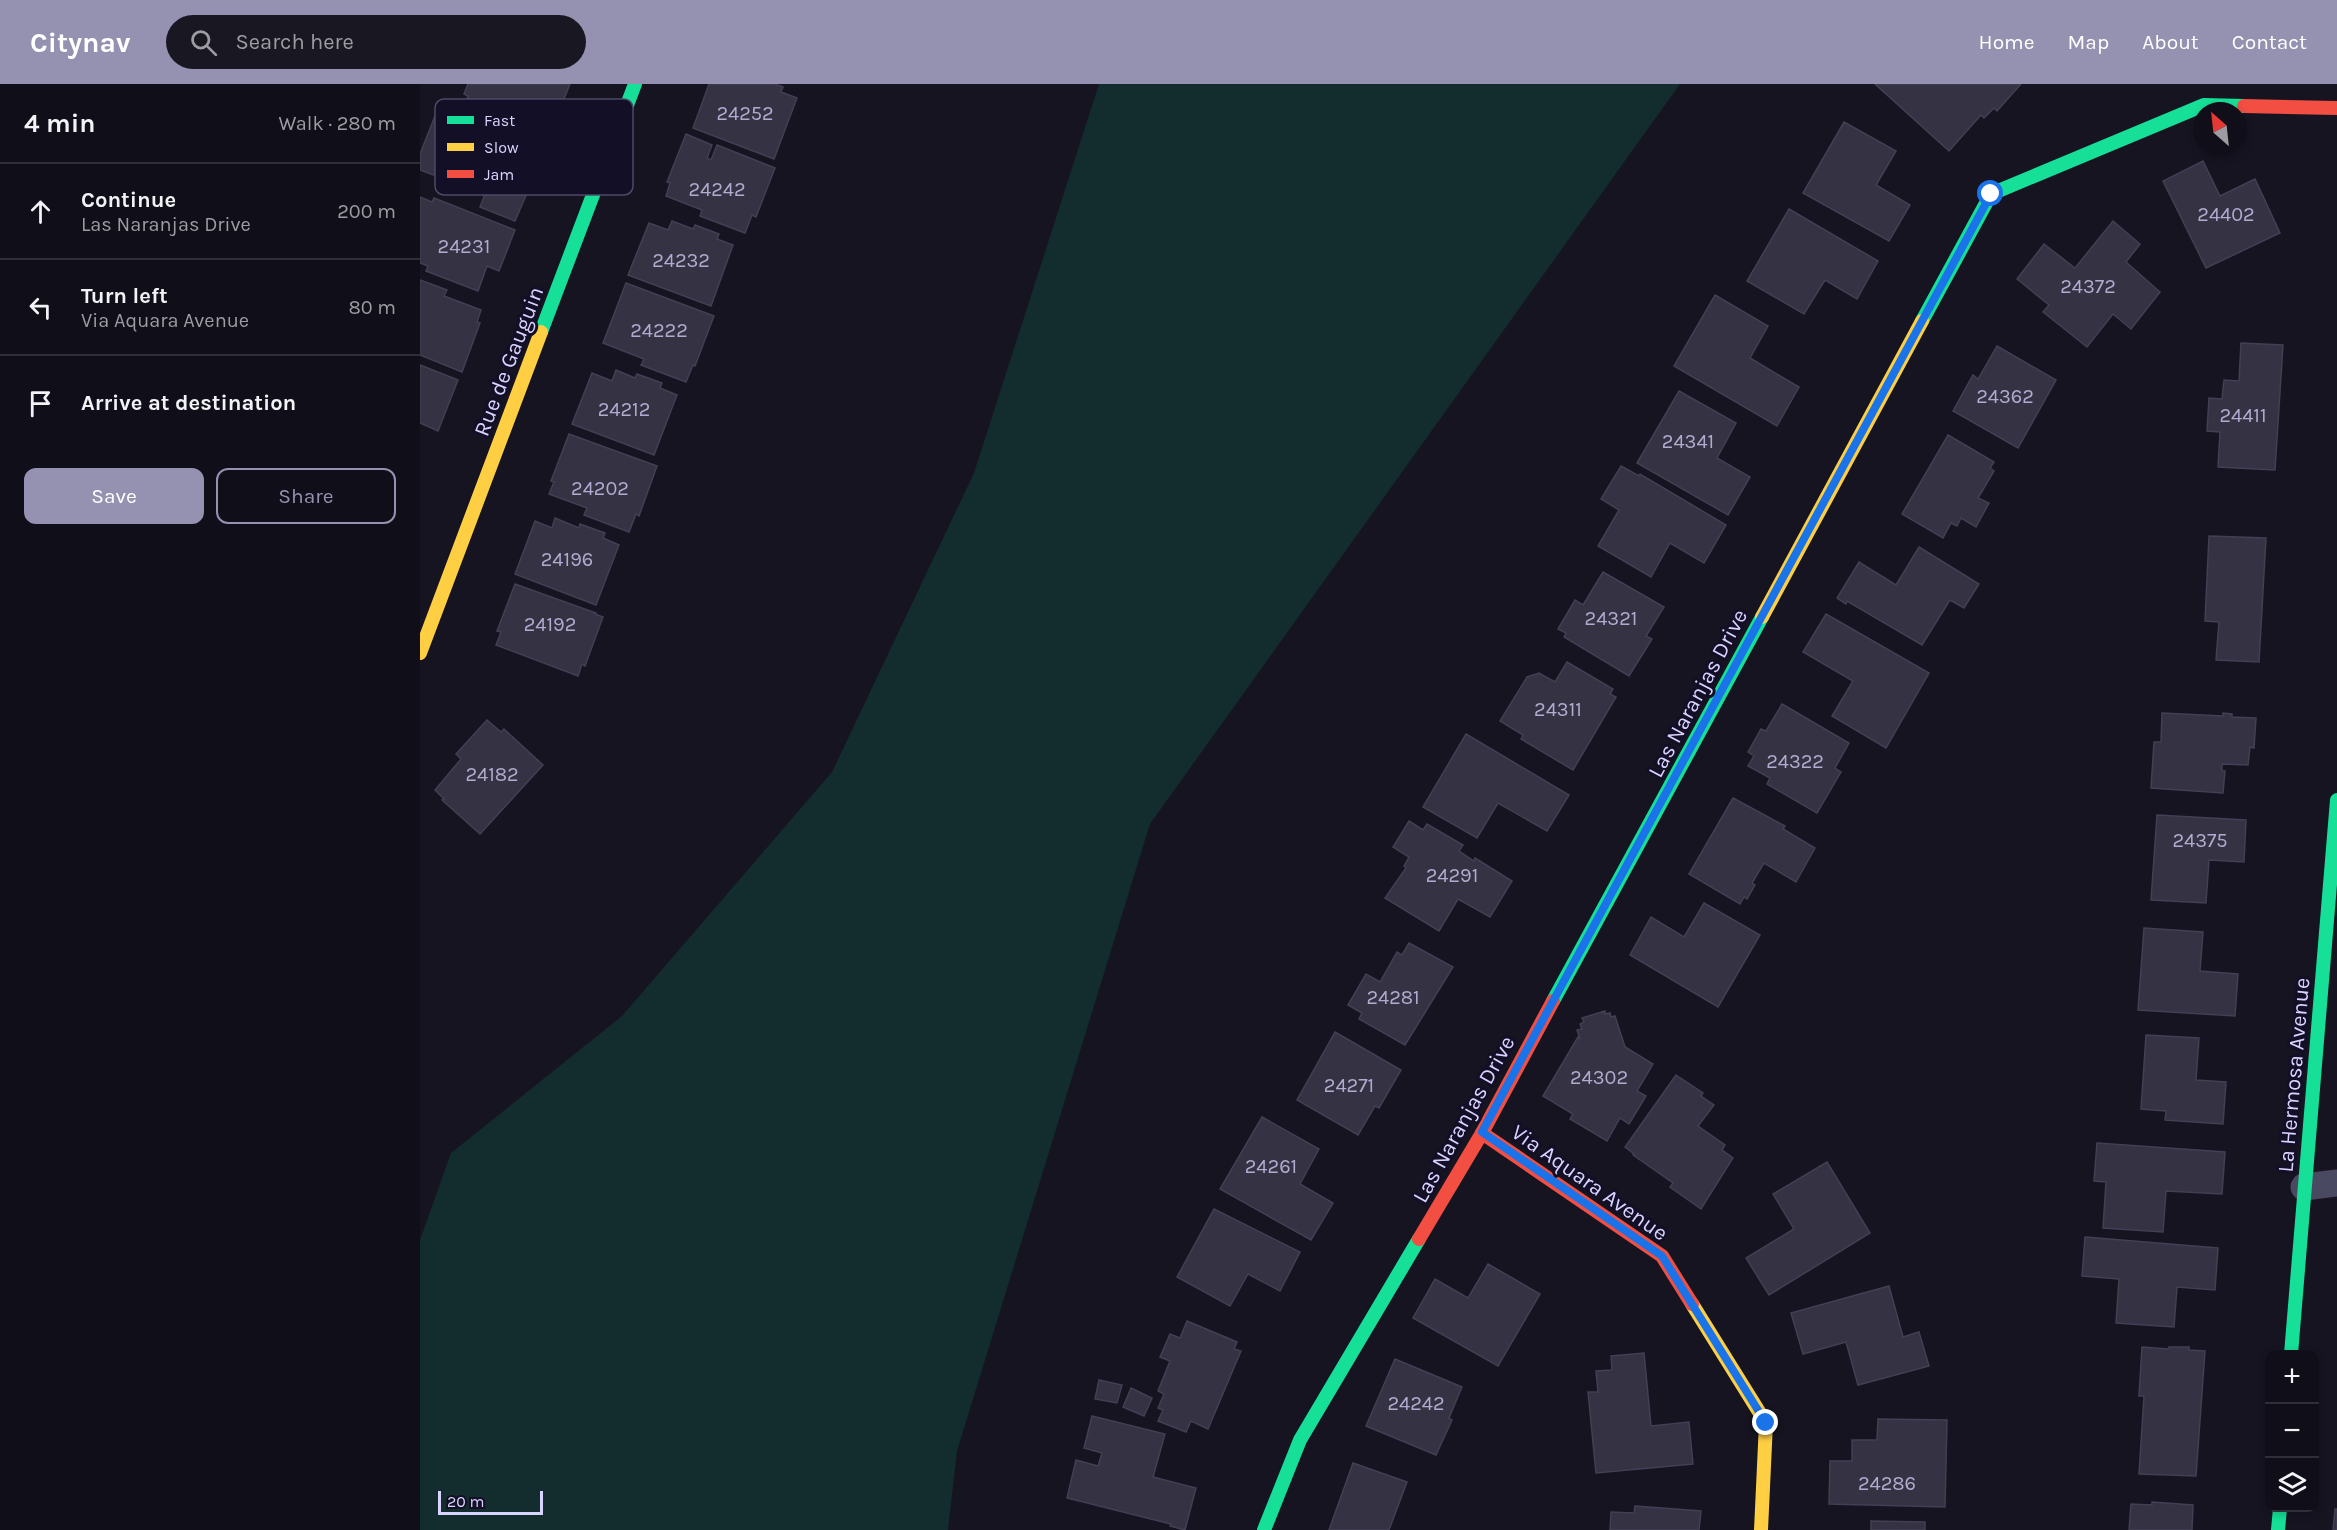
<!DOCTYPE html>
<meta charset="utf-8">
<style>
:root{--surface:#100f19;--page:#191822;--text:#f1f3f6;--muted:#9c9ca2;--line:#302f38;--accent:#9591b1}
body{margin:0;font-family:Karla,sans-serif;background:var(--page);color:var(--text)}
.controls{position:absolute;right:18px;bottom:18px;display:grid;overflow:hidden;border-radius:12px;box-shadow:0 3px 9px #0003}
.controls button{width:54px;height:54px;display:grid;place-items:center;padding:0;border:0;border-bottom:2px solid var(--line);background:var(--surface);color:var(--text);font:30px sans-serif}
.compass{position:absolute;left:1773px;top:18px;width:54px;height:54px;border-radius:50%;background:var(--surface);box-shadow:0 3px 9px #0003;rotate:333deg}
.scale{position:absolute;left:18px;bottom:15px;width:105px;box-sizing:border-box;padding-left:6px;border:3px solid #d9d4ff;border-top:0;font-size:16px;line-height:21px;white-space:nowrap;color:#d9d4ff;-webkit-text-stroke:4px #130f26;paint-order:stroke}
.stop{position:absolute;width:18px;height:18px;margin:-14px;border:4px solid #1a73e8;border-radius:50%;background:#fff}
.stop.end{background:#1a73e8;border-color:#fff;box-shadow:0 2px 6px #0008}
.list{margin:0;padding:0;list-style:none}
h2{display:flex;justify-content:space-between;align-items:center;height:78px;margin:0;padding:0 24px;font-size:26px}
h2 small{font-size:20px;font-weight:400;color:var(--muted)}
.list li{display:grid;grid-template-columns:39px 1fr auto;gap:18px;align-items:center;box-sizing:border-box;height:96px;padding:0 24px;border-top:2px solid var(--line)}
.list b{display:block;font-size:22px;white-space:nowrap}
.list p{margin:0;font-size:20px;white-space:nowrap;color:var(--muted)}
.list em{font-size:20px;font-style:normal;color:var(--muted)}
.actions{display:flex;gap:12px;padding:18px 24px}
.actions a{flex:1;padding:14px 0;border:2px solid var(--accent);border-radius:12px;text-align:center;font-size:21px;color:var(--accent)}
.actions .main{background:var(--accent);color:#fff}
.icon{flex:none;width:33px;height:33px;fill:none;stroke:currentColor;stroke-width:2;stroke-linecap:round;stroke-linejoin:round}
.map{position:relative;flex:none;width:1917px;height:1446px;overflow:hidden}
header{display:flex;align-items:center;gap:36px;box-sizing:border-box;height:84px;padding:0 30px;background:var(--accent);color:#fff}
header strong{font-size:28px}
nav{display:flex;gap:33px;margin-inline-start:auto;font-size:21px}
.search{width:420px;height:54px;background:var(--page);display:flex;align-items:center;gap:15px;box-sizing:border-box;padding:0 21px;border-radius:33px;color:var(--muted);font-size:22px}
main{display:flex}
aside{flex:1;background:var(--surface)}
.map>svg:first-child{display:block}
.green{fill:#132c2d}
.building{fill:#343243;stroke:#433f54;stroke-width:1.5}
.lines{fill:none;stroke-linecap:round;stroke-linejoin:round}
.street{stroke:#4a4962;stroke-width:27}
.fast{stroke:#16e098;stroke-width:14}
.slow{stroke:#ffcf43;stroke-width:14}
.jam{stroke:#f24e42;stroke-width:14}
.route{stroke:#1a73e8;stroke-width:8}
.labels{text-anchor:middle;stroke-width:6;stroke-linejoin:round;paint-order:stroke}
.number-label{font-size:20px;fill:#b0acd0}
.street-label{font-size:22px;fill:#d9d4ff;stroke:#130f26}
.key{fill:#130f26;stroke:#4e4a67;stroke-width:1.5}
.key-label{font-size:16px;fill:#d9d4ff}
</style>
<header>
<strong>Citynav</strong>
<div class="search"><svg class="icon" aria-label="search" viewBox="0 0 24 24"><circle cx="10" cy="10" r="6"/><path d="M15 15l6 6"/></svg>Search here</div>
<nav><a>Home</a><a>Map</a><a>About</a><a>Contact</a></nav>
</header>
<main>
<aside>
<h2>4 min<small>Walk · 280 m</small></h2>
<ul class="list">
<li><svg class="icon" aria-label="ahead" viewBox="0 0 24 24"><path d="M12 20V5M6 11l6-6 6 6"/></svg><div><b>Continue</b><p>Las Naranjas Drive</p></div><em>200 m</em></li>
<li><svg class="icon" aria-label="left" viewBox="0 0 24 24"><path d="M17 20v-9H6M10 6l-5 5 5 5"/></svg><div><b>Turn left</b><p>Via Aquara Avenue</p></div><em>80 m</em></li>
<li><svg class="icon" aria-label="arrive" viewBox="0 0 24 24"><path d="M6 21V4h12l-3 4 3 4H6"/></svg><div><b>Arrive at destination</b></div></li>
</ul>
<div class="actions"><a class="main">Save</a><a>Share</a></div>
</aside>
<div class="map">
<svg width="1917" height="1446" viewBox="0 0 1917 1446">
<rect width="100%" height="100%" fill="#161421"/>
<polygon class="green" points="679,0 1260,0 730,740 537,1367 528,1446 0,1446 0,1156 31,1069 202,932 412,688 554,389"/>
<g class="building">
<polygon points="48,0 150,0 132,45 130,44 125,55 88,40 85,48 41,30 48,12 44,10"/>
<polygon points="289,0 355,0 363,3 361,8 377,14 354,75 273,44"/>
<polygon points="1455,0 1601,0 1577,27 1574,24 1564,34 1561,31 1529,67"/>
<polygon points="15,32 86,59 84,63 103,70 99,81 116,88 95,137 60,123 65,110 0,86 0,70"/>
<polygon points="1424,38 1476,67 1456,101 1490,121 1469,157 1383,109"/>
<polygon points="266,50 292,61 287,74 291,76 297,61 355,84 336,133 332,131 325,149 280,132 282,126 246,112 250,99 247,98"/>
<polygon points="1783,77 1800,112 1835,95 1860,149 1786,184 1743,97"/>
<polygon points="0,113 12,118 14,114 95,146 79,187 67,182 58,207 6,187 8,182 0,179"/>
<polygon points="1369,125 1458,177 1437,215 1405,196 1384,230 1327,197"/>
<polygon points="252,137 273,145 275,141 299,150 297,155 313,161 291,222 208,191 229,139 248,146"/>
<polygon points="1693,137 1720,160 1706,178 1740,208 1711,245 1693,230 1667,263 1623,228 1629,221 1597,195 1624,160 1655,184"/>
<polygon points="0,196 27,206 24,212 61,226 57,238 60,239 42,288 0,271"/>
<polygon points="206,199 294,232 275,282 273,281 266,298 221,281 224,275 183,259"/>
<polygon points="1295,211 1348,242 1330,274 1379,303 1357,342 1254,282"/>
<polygon points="1821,259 1863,261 1855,386 1798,383 1800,348 1787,347 1789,314 1802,315 1804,296 1819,297"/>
<polygon points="1577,262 1636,296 1598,364 1533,327 1553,291 1558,295"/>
<polygon points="0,281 38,296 18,347 0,339"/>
<polygon points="196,286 215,294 217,290 242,299 240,304 257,311 234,371 152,340 172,289 192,297"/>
<polygon points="1259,307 1316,339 1297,374 1330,393 1308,431 1217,379"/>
<polygon points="149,350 237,382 219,432 216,430 209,448 164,431 167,424 129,410 134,398 131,397"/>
<polygon points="1528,351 1574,378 1570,384 1574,387 1558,414 1569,419 1556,443 1541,434 1537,442 1531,439 1523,454 1482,430"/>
<polygon points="1201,382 1219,392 1220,390 1306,441 1284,479 1250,459 1231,493 1178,462 1199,426 1181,415"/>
<polygon points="135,434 159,444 160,440 185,449 183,454 199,461 176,521 95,490 115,437 132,444"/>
<polygon points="1789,452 1846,454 1839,578 1796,576 1799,538 1785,537"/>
<polygon points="1499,463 1559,500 1544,524 1530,516 1502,561 1427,517 1426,520 1417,514 1439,478 1476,501"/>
<polygon points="1183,488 1244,523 1226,552 1232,555 1209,592 1144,553 1146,549 1138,545 1155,516 1163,521"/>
<polygon points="95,500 176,529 175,530 183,533 165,582 162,580 158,592 76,561 81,548 77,547"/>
<polygon points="1406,530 1509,589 1466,664 1412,632 1433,597 1383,568"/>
<polygon points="1147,578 1193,605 1190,610 1196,613 1153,686 1101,655 1103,651 1080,637 1107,593 1119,589 1135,598"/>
<polygon points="1362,620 1429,659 1415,684 1421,688 1397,729 1347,700 1350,694 1328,682 1334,672 1328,668 1341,645 1346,647"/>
<polygon points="1742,629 1803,632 1803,629 1812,630 1812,633 1836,634 1834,664 1830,663 1828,681 1802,680 1802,687 1805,687 1803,709 1731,704 1734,658 1741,658"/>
<polygon points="67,636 81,648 84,645 123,681 60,750 22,716 24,715 15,706 41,675 36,670"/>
<polygon points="1046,650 1149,711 1127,747 1078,719 1057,754 1003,723"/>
<polygon points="1313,714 1365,742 1363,745 1395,764 1376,798 1344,779 1332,799 1335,801 1327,815 1324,813 1320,820 1269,790"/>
<polygon points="1737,731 1826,736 1824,778 1789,776 1786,819 1731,816"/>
<polygon points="989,737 1003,746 1007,740 1043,761 1039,767 1054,777 1055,774 1092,797 1070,833 1038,815 1019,847 965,814 986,784 984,782 989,773 973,763"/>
<polygon points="1284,819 1340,851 1298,923 1210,871 1231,833 1264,853"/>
<polygon points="1724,844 1783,848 1780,887 1818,890 1815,932 1718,926"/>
<polygon points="989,859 1033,883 985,961 939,935 942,929 928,921 946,890 960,898 977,868 982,871"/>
<polygon points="1185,927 1185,930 1190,929 1191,933 1195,932 1205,963 1233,980 1217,1007 1226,1012 1209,1040 1200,1034 1187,1057 1150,1035 1153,1030 1123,1012 1158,953 1160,955 1157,946 1162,945 1160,940 1164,938 1162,934"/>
<polygon points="915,948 981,986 959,1024 955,1022 938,1051 877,1016"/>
<polygon points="1726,951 1779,954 1776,996 1806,998 1803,1040 1745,1036 1746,1027 1721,1025"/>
<polygon points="1256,991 1283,1009 1281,1012 1294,1021 1278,1042 1305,1061 1302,1066 1313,1074 1281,1125 1250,1103 1253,1099 1213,1071 1214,1070 1205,1063"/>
<polygon points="842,1033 899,1065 880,1100 913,1119 891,1156 800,1105"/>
<polygon points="1677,1059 1805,1068 1802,1110 1746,1107 1743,1148 1683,1144 1686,1098 1674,1097"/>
<polygon points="1407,1078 1450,1149 1349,1211 1326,1174 1374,1145 1353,1110"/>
<polygon points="794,1125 880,1168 860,1207 828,1190 810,1222 757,1193"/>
<polygon points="1665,1153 1798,1164 1795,1206 1757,1203 1754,1243 1696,1239 1699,1195 1662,1192"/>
<polygon points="1068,1180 1120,1210 1078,1282 993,1234 1015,1195 1048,1214"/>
<polygon points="1469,1202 1483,1253 1499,1248 1509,1282 1438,1301 1426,1258 1383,1270 1371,1229"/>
<polygon points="767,1237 817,1258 814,1265 821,1267 788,1345 771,1337 766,1348 738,1337 743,1326 738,1324 744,1310 738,1307 750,1277 740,1273 750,1250 760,1254"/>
<polygon points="1722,1263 1748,1265 1749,1263 1769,1263 1769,1266 1785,1267 1776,1392 1719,1390 1724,1312 1719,1312"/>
<polygon points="1224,1269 1231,1342 1269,1338 1273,1380 1176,1389 1168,1308 1178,1308 1176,1287 1192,1286 1191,1272"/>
<polygon points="975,1275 1042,1303 1029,1334 1032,1336 1016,1371 946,1342"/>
<polygon points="679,1296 702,1301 697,1319 675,1315"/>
<polygon points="711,1304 732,1314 724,1332 703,1323"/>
<polygon points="672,1332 745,1350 733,1393 776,1404 765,1446 750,1442 751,1440 647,1414 656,1376 678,1382 682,1369 664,1364"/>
<polygon points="1458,1335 1527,1336 1525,1423 1409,1420 1410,1377 1432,1377 1432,1356 1457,1356"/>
<polygon points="933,1379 987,1398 969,1446 909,1446"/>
<polygon points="1732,1418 1773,1421 1772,1446 1709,1446 1711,1420 1732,1421"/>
<polygon points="1215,1422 1281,1427 1279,1446 1190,1446 1191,1428 1214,1429"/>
<polygon points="1915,1425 1917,1425 1917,1446 1913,1446"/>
<polygon points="1451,1437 1505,1438 1505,1446 1451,1446"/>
</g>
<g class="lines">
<polyline class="street" points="1884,1103 1917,1099"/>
<g class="fast">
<polyline points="1502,237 1571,110 1784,21 1824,22"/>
<polyline points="121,248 215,0"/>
<polyline points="1133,917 1342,533"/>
<polyline points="1871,1270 1917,716"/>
<polyline points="844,1446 880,1356 999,1155"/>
<polyline points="1858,1446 1860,1424"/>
</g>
<g class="slow">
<polyline points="1342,533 1502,237"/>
<polyline points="0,569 121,248"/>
<polyline points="1272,1220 1346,1339 1341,1446"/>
</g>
<g class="jam">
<polyline points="1824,22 1917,24"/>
<polyline points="1062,1049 1242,1172 1272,1220"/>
<polyline points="999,1155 1062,1049 1133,917"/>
</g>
</g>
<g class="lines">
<polyline class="route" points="1346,1339 1242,1172 1062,1048 1571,110"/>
</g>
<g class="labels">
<g class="number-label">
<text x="325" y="36">24252</text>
<text x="297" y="112">24242</text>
<text x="1806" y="137">24402</text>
<text x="44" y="169">24231</text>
<text x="261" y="183">24232</text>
<text x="1668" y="209">24372</text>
<text x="239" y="253">24222</text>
<text x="1585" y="319">24362</text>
<text x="204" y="332">24212</text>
<text x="1823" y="338">24411</text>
<text x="1268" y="364">24341</text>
<text x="180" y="411">24202</text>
<text x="147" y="482">24196</text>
<text x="1191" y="541">24321</text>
<text x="130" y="547">24192</text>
<text x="1138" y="632">24311</text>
<text x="1375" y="684">24322</text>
<text x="72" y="697">24182</text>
<text x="1780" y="763">24375</text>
<text x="1032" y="798">24291</text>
<text x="973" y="920">24281</text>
<text x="1179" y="1000">24302</text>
<text x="929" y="1008">24271</text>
<text x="851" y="1089">24261</text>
<text x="996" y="1326">24242</text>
<text x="1467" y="1406">24286</text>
</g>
<g class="street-label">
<text transform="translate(88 277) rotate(-69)" y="8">Rue de Gauguin</text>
<text transform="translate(1277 609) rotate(-62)" y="8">Las Naranjas Drive</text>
<text transform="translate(1873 991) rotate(-85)" y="8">La Hermosa Avenue</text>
<text transform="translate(1043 1035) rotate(-61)" y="8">Las Naranjas Drive</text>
<text transform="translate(1170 1098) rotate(35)" y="8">Via Aquara Avenue</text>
</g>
</g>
<rect x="15" y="15" width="198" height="96" rx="9" class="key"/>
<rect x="27" y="32" width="27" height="8" fill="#16e098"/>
<rect x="27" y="59" width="27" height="8" fill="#ffcf43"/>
<rect x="27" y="86" width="27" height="8" fill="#f24e42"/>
<g class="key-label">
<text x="64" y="42">Fast</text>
<text x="64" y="69">Slow</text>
<text x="64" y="96">Jam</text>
</g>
</svg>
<div class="controls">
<button>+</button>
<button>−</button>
<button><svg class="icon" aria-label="layers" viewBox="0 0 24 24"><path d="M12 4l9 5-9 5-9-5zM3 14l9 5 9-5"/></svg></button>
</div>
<svg class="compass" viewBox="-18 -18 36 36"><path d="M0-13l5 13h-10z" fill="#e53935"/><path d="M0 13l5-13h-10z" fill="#9c9ca2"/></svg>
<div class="scale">20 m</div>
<div class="stop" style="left:1571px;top:110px"></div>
<div class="stop end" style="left:1346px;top:1339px"></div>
</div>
</main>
